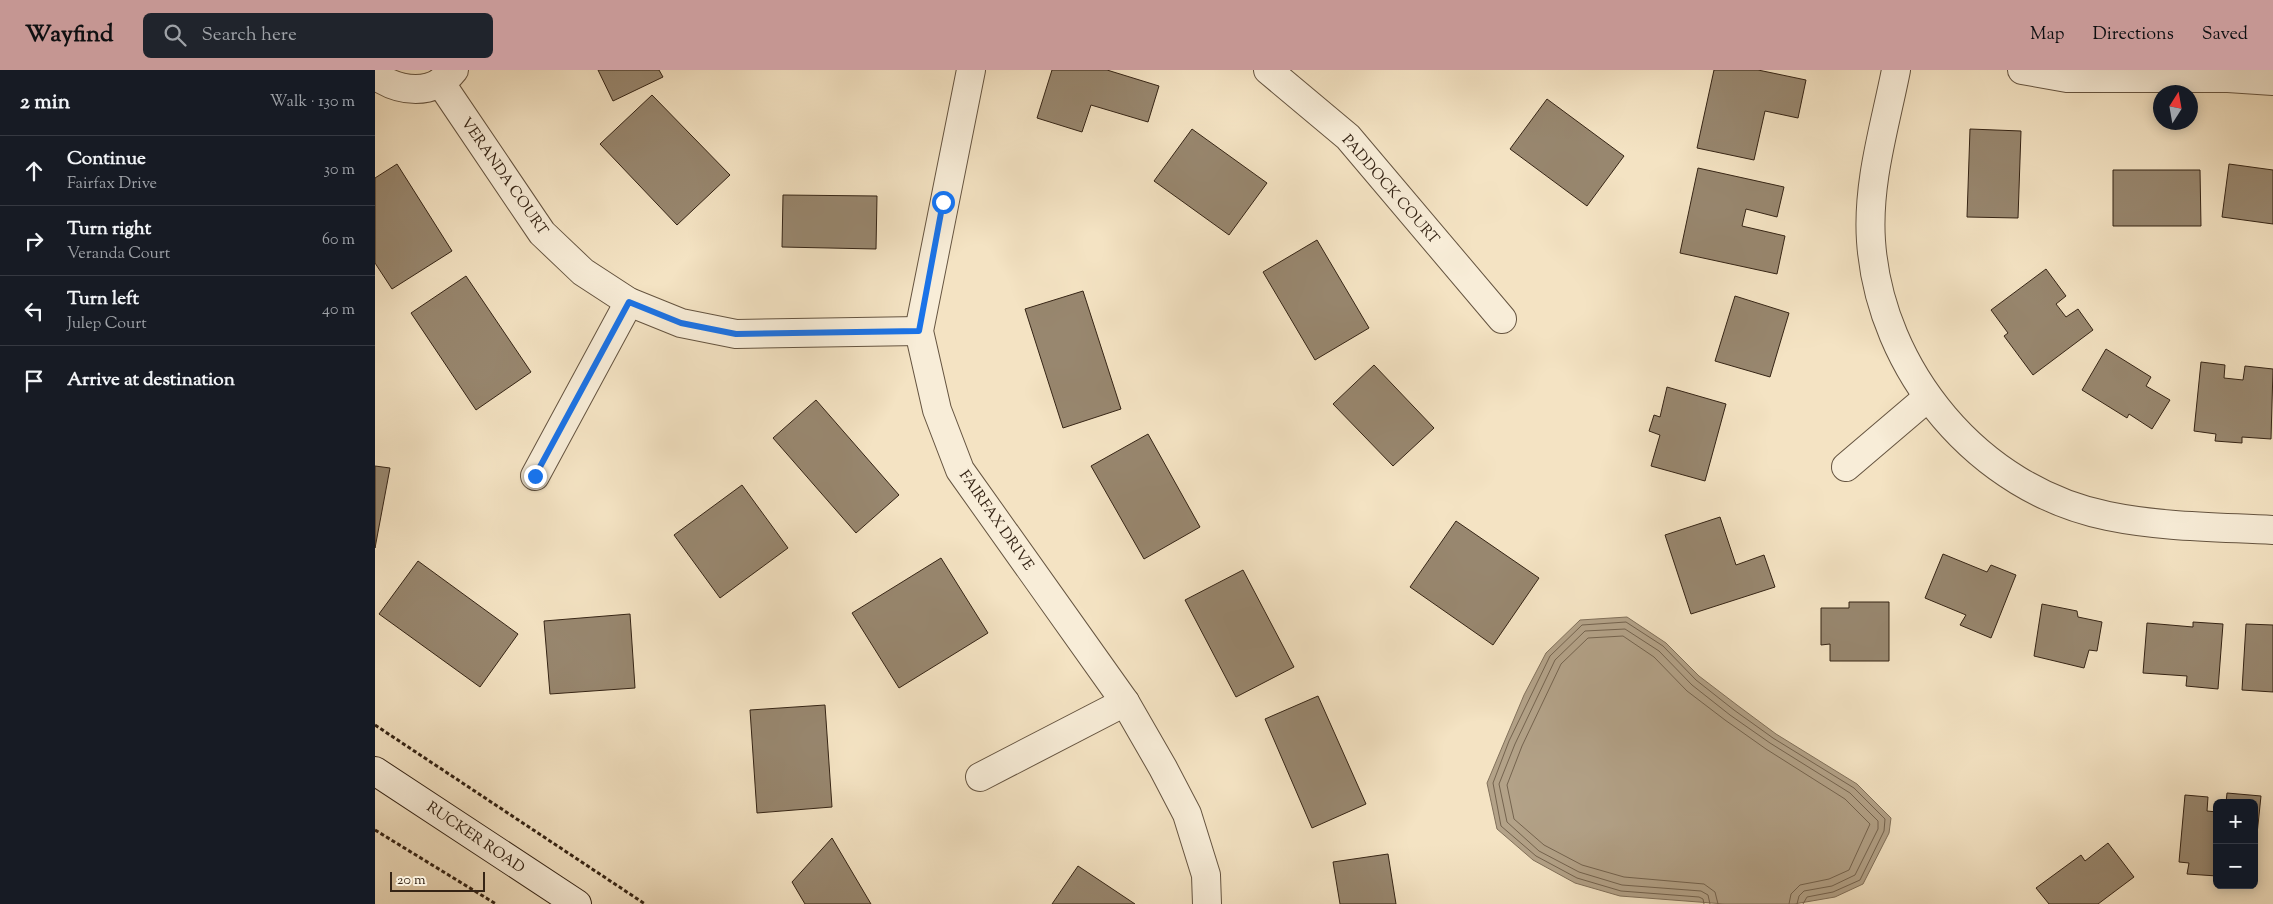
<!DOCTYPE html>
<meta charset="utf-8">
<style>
:root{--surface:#171b24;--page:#20242c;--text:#f1f3f6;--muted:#9ea1a6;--line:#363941;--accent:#c59692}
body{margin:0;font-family:"Sorts Mill Goudy",serif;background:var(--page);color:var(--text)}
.controls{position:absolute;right:15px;bottom:15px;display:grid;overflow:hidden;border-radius:8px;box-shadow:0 2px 12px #0003}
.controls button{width:45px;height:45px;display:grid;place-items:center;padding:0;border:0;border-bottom:1px solid var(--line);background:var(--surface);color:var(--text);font:25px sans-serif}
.compass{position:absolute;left:1778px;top:15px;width:45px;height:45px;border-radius:50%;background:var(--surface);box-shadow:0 2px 12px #0003;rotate:11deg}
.scale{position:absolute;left:15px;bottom:12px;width:95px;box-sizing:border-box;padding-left:5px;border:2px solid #352415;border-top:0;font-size:14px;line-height:18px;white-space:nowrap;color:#352415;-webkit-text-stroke:4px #f8edd8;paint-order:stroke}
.stop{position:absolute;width:15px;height:15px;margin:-11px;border:4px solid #1a73e8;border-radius:50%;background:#fff}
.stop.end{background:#1a73e8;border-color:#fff;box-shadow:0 1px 5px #0008}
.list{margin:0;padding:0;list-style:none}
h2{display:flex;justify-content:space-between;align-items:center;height:65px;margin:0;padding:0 20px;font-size:21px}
h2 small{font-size:16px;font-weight:400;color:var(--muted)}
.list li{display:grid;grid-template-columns:32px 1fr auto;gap:15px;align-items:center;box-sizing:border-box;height:70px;padding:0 20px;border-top:1px solid var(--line)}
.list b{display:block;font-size:19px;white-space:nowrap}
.list p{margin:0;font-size:16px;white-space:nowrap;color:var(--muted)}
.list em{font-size:16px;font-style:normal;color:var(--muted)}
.icon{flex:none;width:28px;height:28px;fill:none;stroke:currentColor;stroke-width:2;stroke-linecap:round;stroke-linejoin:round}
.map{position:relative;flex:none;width:1898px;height:834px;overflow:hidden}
header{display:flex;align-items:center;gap:30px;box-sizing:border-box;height:70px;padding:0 25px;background:var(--accent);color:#111}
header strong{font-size:24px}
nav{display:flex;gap:28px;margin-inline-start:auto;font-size:18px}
.search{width:350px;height:45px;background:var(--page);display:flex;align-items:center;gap:12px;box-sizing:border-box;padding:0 18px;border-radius:8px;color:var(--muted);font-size:19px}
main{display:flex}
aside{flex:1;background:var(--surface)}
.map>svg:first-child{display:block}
.water{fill:#b3a288;stroke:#81705a}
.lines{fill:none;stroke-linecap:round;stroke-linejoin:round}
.shore{stroke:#74634e;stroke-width:1}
.building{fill:#98876f;stroke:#352415}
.minor-casing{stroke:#655440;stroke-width:30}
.secondary-casing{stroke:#352415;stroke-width:30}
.path{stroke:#352415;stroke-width:3;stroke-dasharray:4 2.5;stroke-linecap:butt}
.minor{stroke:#f8edd8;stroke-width:28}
.secondary{stroke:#f8edd8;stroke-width:28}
.route{stroke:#1a73e8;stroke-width:6}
.labels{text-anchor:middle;stroke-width:4;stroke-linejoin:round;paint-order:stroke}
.street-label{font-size:15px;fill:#352415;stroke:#f8edd8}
</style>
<header>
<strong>Wayfind</strong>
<div class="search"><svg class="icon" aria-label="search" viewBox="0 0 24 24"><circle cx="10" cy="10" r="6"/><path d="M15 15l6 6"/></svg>Search here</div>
<nav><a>Map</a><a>Directions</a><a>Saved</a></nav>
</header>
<main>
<aside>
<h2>2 min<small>Walk · 130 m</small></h2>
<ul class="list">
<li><svg class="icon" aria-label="ahead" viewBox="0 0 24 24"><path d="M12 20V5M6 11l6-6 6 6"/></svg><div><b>Continue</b><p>Fairfax Drive</p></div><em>30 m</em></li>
<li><svg class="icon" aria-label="right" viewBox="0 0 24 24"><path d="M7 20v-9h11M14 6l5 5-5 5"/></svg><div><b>Turn right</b><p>Veranda Court</p></div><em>60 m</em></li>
<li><svg class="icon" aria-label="left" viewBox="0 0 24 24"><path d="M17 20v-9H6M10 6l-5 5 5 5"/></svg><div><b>Turn left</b><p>Julep Court</p></div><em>40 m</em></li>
<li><svg class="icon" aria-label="arrive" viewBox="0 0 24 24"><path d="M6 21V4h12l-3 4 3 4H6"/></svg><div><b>Arrive at destination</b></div></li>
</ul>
</aside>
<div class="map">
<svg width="1898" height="834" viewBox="0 0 1898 834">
<rect width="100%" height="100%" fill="#f4e3c3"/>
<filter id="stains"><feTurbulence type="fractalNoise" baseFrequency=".004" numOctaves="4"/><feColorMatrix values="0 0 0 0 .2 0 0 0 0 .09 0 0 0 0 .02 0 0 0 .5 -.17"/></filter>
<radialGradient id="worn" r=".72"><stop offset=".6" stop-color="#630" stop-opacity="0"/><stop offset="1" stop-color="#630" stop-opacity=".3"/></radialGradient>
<polygon class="water" points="1252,547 1291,573 1324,606 1362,635 1401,664 1482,714 1516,748 1514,763 1488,814 1460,827 1419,834 1350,834 1245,826 1200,813 1158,790 1122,759 1112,713 1149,625 1171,583 1205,550"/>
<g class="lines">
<g class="shore">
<polyline points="1329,834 1328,829 1324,827 1246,821 1202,808 1161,786 1126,756 1118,713 1134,671 1175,586 1207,555 1251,552 1288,576 1321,610 1359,640 1398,668 1479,718 1510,749 1509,761 1485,810 1458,822 1432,827 1428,834"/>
<polyline points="1335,834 1333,825 1326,821 1247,815 1204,802 1164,781 1132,752 1124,714 1140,674 1180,590 1210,561 1250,559 1284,581 1317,615 1355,645 1395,673 1475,723 1503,751 1503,759 1480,805 1457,816 1429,821 1424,826 1422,834"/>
<polyline points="1343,834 1340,822 1329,814 1249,807 1207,795 1169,775 1139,749 1132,715 1147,676 1186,594 1213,568 1248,566 1279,587 1312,621 1350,650 1391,679 1470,729 1495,754 1474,800 1454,809 1425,815 1416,824 1414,834"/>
</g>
</g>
<g class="building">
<polygon points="223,0 284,0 288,7 238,31"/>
<polygon points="677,0 732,0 784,16 773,52 716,35 707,62 662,48"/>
<polygon points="1339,0 1383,0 1431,10 1423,48 1390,41 1379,90 1322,78"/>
<polygon points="277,25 355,105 302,155 225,74"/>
<polygon points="1172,29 1249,86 1212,136 1135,79"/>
<polygon points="817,59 892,113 854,165 779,111"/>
<polygon points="1595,59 1646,61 1643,148 1592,147"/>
<polygon points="22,94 77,181 17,219 0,193 0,108"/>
<polygon points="1854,94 1898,100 1898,154 1847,147"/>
<polygon points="1323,98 1409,117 1402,147 1371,139 1367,156 1410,166 1402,204 1305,183"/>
<polygon points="1738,100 1825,100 1826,156 1738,156"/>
<polygon points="408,125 502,126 501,179 407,177"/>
<polygon points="942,170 994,258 940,290 888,202"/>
<polygon points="1671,199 1691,226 1681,234 1691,247 1703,239 1718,260 1658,305 1629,266 1633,263 1616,240"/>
<polygon points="91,206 156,302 101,340 36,243"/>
<polygon points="708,221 746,339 688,358 650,239"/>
<polygon points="1360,226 1414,243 1395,307 1340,291"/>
<polygon points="1731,279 1776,307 1771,316 1795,330 1777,359 1754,344 1752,348 1707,320"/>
<polygon points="1826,292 1850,295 1849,308 1868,310 1870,296 1898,299 1896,369 1867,367 1867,373 1840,371 1841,364 1819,361"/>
<polygon points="999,295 1059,358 1018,396 958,334"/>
<polygon points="1292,317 1351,334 1330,411 1276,396 1285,365 1274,361 1279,345 1285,347"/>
<polygon points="441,330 524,425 481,463 398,368"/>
<polygon points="773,364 825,457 769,489 716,396"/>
<polygon points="0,396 15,398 0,478"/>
<polygon points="367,415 413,478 345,528 299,465"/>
<polygon points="1345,447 1361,495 1389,485 1400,517 1316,544 1290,465"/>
<polygon points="1081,451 1164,508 1118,575 1035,517"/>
<polygon points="1568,484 1612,502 1616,495 1641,505 1616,568 1585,555 1591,545 1550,528"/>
<polygon points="566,488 613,563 524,618 477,543"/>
<polygon points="43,491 143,564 105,617 4,544"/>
<polygon points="868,500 919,597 861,627 810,530"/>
<polygon points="1474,532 1514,532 1514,591 1455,591 1455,574 1446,575 1446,538 1474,538"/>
<polygon points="1667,534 1702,541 1703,547 1727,552 1722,581 1714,580 1709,598 1659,586"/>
<polygon points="255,544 260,618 175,624 169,551"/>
<polygon points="1818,552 1848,554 1843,619 1811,616 1812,606 1768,603 1772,553 1818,557"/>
<polygon points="1871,554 1898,555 1898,622 1867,620"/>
<polygon points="943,626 991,734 937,758 890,649"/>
<polygon points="450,635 457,737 382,743 375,640"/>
<polygon points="1852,723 1886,726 1879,793 1879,733 1851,733"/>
<polygon points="1810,725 1833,727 1832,741 1842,742 1842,806 1812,804 1814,793 1804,792"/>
<polygon points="457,768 496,834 430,834 417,812"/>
<polygon points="1733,773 1759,807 1723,834 1674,834 1661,818 1706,785 1710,791"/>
<polygon points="1013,784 1021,834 965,834 958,792"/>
<polygon points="703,796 760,834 677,834"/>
</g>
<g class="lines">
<g class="minor-casing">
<g id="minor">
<polyline points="596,0 544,261 562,340 585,400 750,632 788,698 812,744 831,805 832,834"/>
<polyline points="893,0 973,67 1127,249"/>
<path d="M1521,0C1510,56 1492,113 1496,171C1505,301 1604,420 1733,446C1786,457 1843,457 1898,460"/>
<polyline points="1647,0 1692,8 1853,8 1898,11"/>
<path d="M0,5C24,22 58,27 79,0"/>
<polyline points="65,12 167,163 208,202 254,232 306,253 361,264 544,261"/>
<polyline points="1471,397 1552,328"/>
<polyline points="160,406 254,232"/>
<polyline points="605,707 750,632"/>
</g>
</g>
<g class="secondary-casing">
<polyline id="secondary" points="0,701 202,834"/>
</g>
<g class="path">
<polyline points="0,655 270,834"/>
<polyline points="0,760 121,834"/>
</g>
<use href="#minor" class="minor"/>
<use href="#secondary" class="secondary"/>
</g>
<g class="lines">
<polyline class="route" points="160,406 254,232 306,253 361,264 544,261 568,132"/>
</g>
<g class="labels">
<g class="street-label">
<text transform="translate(130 106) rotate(55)" y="5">VERANDA COURT</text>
<text transform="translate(1016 119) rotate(49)" y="5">PADDOCK COURT</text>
<text transform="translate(622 450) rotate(55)" y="5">FAIRFAX DRIVE</text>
<text transform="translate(101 767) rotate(34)" y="5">RUCKER ROAD</text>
</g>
</g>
<rect width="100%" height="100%" filter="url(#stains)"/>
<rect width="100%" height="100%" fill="url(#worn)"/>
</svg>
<div class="controls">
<button>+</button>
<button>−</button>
</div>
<svg class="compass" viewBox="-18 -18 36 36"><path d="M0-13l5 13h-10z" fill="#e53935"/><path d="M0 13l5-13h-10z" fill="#9ea1a6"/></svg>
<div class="scale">20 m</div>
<div class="stop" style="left:568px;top:132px"></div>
<div class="stop end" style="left:160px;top:406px"></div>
</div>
</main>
